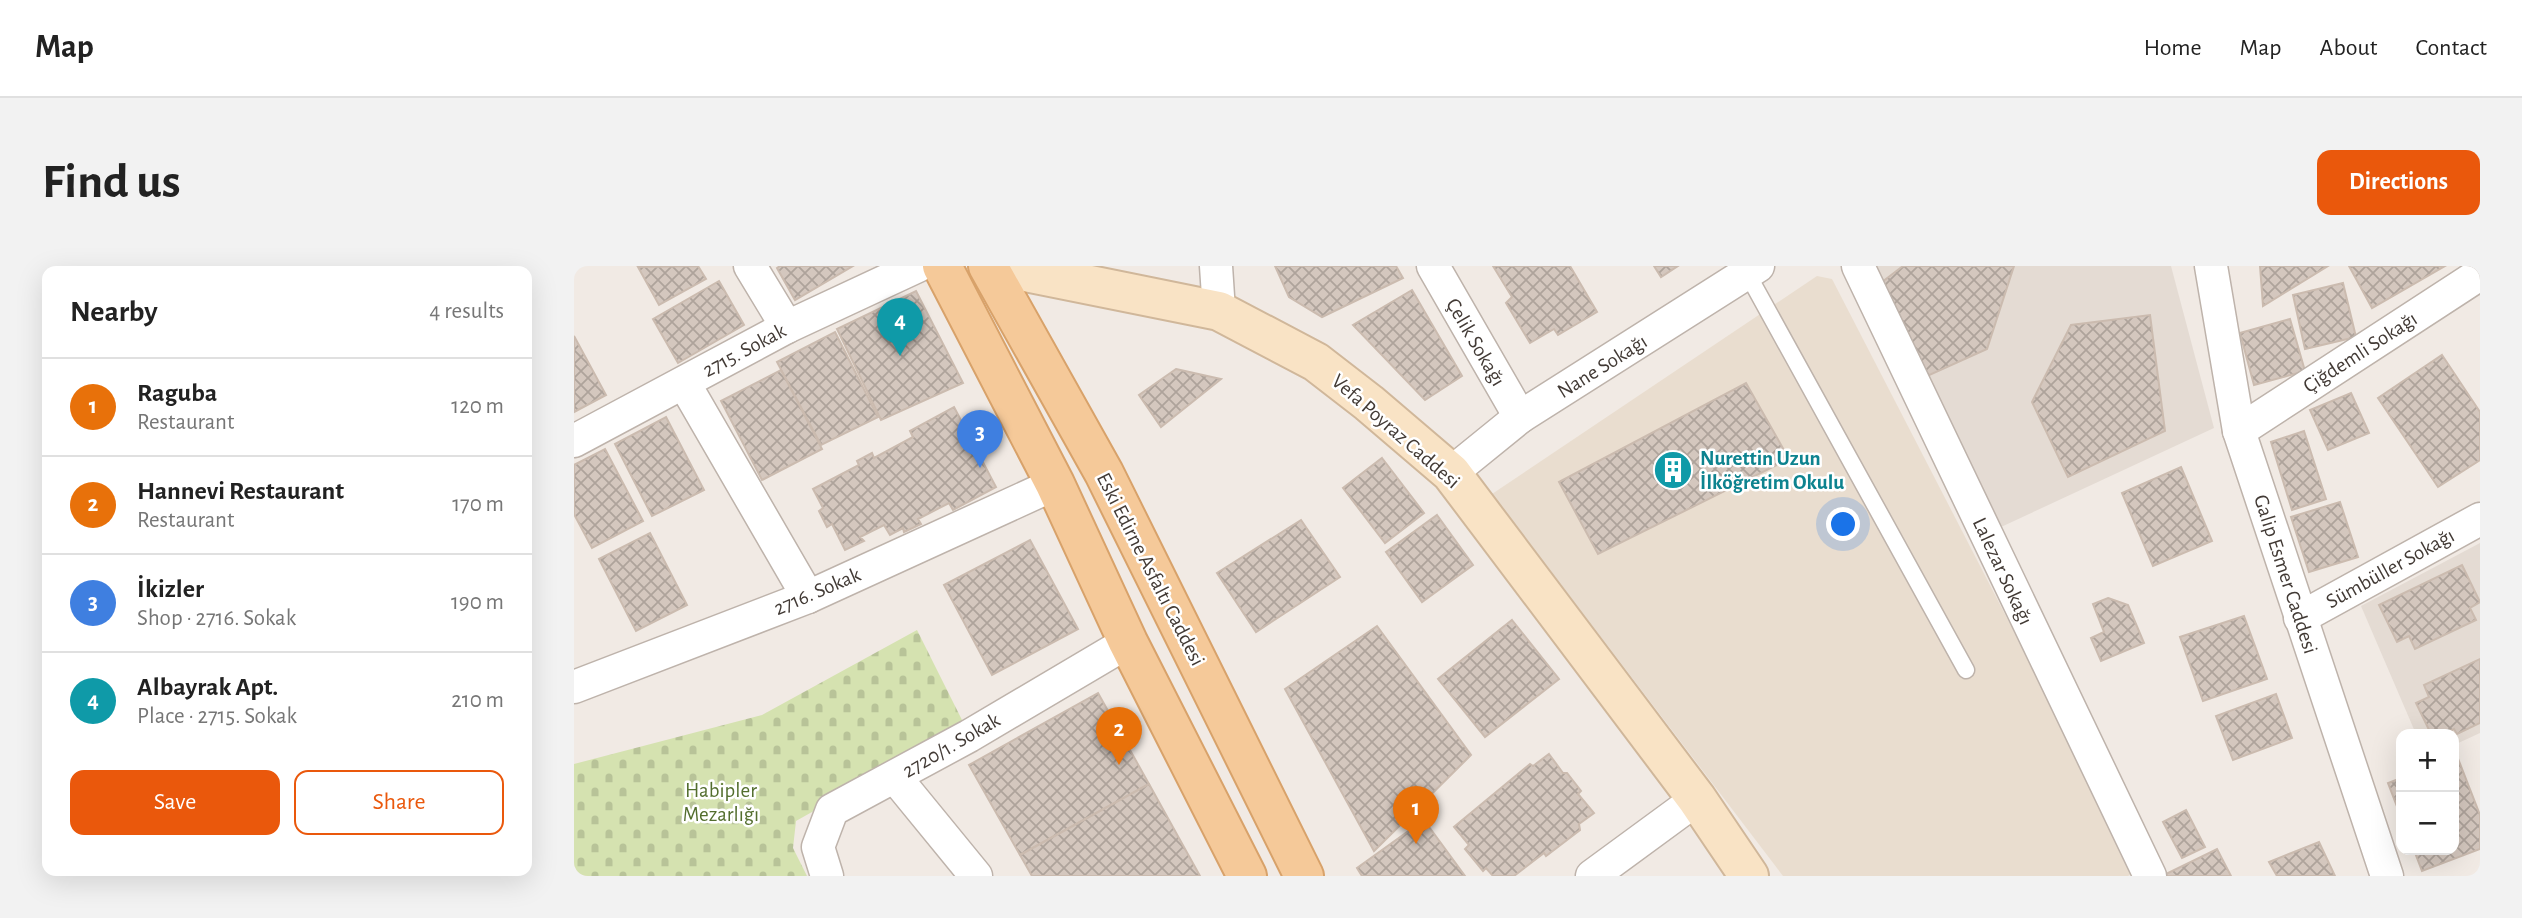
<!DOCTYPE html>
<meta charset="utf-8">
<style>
:root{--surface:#fff;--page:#f2f2f2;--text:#222;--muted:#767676;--line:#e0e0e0;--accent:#ea580c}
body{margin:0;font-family:"Alegreya Sans",sans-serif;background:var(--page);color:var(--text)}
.controls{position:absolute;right:21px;bottom:21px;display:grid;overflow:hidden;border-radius:14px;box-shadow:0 7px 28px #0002}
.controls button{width:63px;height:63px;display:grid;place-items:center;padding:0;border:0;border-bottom:2px solid var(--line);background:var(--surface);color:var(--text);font:35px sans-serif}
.you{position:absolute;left:1270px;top:259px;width:24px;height:24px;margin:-18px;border:5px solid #fff;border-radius:50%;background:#1a73e8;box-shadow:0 0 0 10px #1a73e833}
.badge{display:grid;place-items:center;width:46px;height:46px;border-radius:50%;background:var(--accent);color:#fff;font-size:23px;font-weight:700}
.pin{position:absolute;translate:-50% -58px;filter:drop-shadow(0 2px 4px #0008)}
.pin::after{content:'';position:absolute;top:37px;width:24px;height:21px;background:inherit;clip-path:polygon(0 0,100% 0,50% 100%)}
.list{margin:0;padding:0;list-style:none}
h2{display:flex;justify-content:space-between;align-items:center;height:91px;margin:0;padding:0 28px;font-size:30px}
h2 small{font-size:23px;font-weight:400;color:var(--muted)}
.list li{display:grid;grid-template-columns:46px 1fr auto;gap:21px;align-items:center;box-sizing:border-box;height:98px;padding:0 28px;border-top:2px solid var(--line)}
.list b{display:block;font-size:26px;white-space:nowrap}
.list p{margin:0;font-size:23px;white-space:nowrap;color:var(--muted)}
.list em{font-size:23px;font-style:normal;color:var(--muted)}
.actions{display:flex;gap:14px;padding:21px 28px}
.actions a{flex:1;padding:16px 0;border:2px solid var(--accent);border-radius:14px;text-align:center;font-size:24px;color:var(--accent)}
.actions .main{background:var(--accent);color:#fff}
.map{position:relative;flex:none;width:1906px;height:610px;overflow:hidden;border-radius:14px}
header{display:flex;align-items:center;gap:42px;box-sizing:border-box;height:98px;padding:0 35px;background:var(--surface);border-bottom:2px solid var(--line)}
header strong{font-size:33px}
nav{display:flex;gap:38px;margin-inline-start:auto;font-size:24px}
.intro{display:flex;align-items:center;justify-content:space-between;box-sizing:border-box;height:168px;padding:0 42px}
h1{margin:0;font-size:49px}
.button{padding:18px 32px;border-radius:14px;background:var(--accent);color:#fff;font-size:24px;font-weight:700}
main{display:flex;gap:42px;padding:0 42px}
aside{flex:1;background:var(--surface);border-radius:14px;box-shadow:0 7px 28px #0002}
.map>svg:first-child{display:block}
.residential{fill:#e4dbd3}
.education{fill:#e9ddcf}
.cemetery{fill:url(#cemetery-stones)}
.building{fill:url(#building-cross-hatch);stroke:#cbbbaf;stroke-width:2}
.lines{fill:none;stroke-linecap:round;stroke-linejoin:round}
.lane-casing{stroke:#beb3ab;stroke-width:19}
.street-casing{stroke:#beb3ab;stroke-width:35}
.secondary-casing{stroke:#d0b79a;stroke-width:42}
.primary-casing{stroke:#d8a26a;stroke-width:42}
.lane{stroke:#fff;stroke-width:16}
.street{stroke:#fff;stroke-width:32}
.secondary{stroke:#f9e3c5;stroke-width:38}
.primary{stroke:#f5c999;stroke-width:38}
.labels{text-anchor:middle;stroke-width:5;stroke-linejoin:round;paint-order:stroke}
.street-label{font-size:21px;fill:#423a35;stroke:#fff}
.culture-label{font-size:21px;font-weight:bold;fill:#0d838f;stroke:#fff;text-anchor:start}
.park-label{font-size:21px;fill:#536e2e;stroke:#fff}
</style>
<header>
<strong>Map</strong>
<nav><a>Home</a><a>Map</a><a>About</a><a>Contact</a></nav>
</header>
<div class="intro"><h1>Find us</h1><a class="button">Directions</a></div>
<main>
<aside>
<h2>Nearby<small>4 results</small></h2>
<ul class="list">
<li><span class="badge" style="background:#e8710a">1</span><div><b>Raguba</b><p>Restaurant</p></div><em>120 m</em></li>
<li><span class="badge" style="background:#e8710a">2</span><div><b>Hannevi Restaurant</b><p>Restaurant</p></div><em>170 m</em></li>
<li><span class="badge" style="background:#3f7fe0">3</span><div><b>İkizler</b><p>Shop · 2716. Sokak</p></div><em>190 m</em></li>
<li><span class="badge" style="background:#0f9aa8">4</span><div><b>Albayrak Apt.</b><p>Place · 2715. Sokak</p></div><em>210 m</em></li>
</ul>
<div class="actions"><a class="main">Save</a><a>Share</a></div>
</aside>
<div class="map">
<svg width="1906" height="610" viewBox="0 0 1906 610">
<defs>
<pattern id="cemetery-stones" width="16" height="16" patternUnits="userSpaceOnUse" patternTransform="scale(1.75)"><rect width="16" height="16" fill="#d5e2b0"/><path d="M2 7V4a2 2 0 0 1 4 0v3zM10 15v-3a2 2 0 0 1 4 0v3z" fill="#b8c398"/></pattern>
<pattern id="building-cross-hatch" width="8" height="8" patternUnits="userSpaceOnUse" patternTransform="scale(1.75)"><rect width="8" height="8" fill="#d4c7be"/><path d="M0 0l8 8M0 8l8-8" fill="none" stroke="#aea39b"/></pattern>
</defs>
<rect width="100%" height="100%" fill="#f1eae4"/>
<g class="residential">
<polygon points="1291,0 1597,0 1640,162 1427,261"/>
<polygon points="1906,277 1906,467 1880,479 1880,468 1842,468 1787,340"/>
</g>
<polygon class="education" points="1243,10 1258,13 1563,604 1554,610 1209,610 918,228"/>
<polygon class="cemetery" points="343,364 391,460 222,555 219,582 233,610 0,610 0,498 188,449"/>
<g class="building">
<polygon points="124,0 132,13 85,39 64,1"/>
<polygon points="206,0 279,0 221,34 203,2"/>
<polygon points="701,0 822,0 829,12 748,51 715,31"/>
<polygon points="919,0 996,0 1023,46 984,69 980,63 956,77 932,37 938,31"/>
<polygon points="1080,0 1104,0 1087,11"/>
<polygon points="1329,0 1440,0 1413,83 1351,111 1308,16"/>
<polygon points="1686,0 1754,0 1689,40"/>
<polygon points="1775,0 1871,0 1798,42"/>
<polygon points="145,15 170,59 104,97 79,53"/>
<polygon points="1769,17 1782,71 1731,83 1719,29"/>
<polygon points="838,24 888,110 851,134 779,59"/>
<polygon points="342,25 389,117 307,154 263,63"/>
<polygon points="1576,49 1591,165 1494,211 1458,136 1497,59"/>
<polygon points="1716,53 1731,105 1680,119 1666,67"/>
<polygon points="261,66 304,151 247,179 203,96"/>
<polygon points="0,70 32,129 0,146"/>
<polygon points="1868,89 1906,146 1906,194 1864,221 1804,132"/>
<polygon points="602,103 647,113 587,161 565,129"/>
<polygon points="207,104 248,183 188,214 147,135"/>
<polygon points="1172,117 1215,193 1024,288 985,216"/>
<polygon points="1777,127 1795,167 1754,184 1736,144"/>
<polygon points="380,141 422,221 379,244 375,237 344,253 347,258 330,266 329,262 316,269 310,259 286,271 290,275 271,284 258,258 253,261 245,245 249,242 239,223 285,199 283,195 298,187 300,192 339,171 336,165"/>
<polygon points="92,151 130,224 78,250 41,178"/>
<polygon points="1730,165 1752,233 1718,244 1697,176"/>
<polygon points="31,183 69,255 18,282 0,248 0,199"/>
<polygon points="808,192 850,247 811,277 769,222"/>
<polygon points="1607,201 1638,275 1579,300 1548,227"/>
<polygon points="1766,236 1784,291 1735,306 1717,251"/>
<polygon points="863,249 899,299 848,336 812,286"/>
<polygon points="727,254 766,311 682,366 643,307"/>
<polygon points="76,267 113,339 62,365 25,293"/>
<polygon points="456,274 504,363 418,409 370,319"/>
<polygon points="1888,299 1906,336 1896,342 1902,354 1841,383 1835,370 1823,376 1805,339"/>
<polygon points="1534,332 1554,339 1570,377 1527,395 1517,372 1530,366 1519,338"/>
<polygon points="1670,350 1693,413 1629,435 1606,371"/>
<polygon points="938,354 985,413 911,471 864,413"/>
<polygon points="803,360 897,489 800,585 711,423"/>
<polygon points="1906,393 1906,457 1883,468 1880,463 1870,468 1857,468 1842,437 1855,431 1850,419"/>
<polygon points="524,427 575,518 446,589 395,499"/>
<polygon points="1702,428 1718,472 1659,494 1642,450"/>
<polygon points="975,488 989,507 993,507 1007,525 1004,528 1020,547 1005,558 1006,564 972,590 970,587 940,610 919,610 912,602 909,605 891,583 895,579 880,561 956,498 959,500"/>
<polygon points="1883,490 1906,549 1906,583 1848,605 1840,584 1880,584 1880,492"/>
<polygon points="1827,512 1827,551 1814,517"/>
<polygon points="575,518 626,610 458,610 446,589"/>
<polygon points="1612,544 1631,581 1608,592 1589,556"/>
<polygon points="850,554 891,610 788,610 783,602"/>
<polygon points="1745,576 1761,610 1703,610 1695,596"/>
<polygon points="1643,583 1657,610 1593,610 1592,608"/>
</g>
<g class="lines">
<g class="lane-casing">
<polyline id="lane" points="1173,7 1392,404"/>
</g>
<g class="street-casing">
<g id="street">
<polyline points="176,0 213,61"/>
<polyline points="642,0 645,45"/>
<polyline points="859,0 946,151"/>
<polyline points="1284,0 1576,610"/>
<polyline points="1637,0 1665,165 1813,610"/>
<polyline points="110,117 234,331"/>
<polyline points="1665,165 1906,8"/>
<polyline points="0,175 213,61 344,0"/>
<polyline points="877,207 946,151 1184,0"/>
<polyline points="1726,352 1906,253"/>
<polyline points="0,421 234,331 481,218"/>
<polyline points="321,511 402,610"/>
<polyline points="253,610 244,581 258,544 395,470 554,376"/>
<polyline points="1018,610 1123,533"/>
</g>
</g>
<g class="secondary-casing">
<polyline id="secondary" points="422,0 645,45 742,96 795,137 877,207 1123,533 1175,610"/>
</g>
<g class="primary-casing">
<g id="primary">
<polyline points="368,0 481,218 554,376 673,610"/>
<polyline points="414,0 530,207 730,610"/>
</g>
</g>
<use href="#lane" class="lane"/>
<use href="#street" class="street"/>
<use href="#secondary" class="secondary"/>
<use href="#primary" class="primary"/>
</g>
<defs>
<g id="building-disc" transform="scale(2.0125)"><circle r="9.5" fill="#0f9aa8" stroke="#fff"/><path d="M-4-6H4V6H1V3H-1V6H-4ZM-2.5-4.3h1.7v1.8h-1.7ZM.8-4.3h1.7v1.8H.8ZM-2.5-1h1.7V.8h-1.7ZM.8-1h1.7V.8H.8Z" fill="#fff"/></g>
</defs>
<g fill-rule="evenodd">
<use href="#building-disc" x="1099" y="204"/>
</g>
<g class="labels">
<g class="street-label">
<text transform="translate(902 76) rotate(60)" y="7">Çelik Sokağı</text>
<text transform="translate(170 84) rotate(-28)" y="7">2715. Sokak</text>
<text transform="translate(1786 86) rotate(-33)" y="7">Çiğdemli Sokağı</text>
<text transform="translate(1028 100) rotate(-32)" y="7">Nane Sokağı</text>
<text transform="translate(822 165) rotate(41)" y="7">Vefa Poyraz Caddesi</text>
<text transform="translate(1816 302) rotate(-29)" y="7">Sümbüller Sokağı</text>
<text transform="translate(577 303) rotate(63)" y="7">Eski Edirne Asfaltı Caddesi</text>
<text transform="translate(1429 305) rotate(65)" y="7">Lalezar Sokağı</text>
<text transform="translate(1712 308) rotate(72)" y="7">Galip Esmer Caddesi</text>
<text transform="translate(243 325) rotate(-23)" y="7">2716. Sokak</text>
<text transform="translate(377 479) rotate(-30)" y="7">2720/1. Sokak</text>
</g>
<g class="culture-label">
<text x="1126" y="199">Nurettin Uzun<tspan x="1126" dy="24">İlköğretim Okulu</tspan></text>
</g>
<g class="park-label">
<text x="147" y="531">Habipler<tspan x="147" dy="24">Mezarlığı</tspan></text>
</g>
</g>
</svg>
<div class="controls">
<button>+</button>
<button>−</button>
</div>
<div class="you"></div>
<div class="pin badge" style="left:842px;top:578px;background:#e8710a">1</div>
<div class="pin badge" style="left:545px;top:499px;background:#e8710a">2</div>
<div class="pin badge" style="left:406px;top:202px;background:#3f7fe0">3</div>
<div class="pin badge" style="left:326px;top:90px;background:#0f9aa8">4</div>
</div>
</main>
